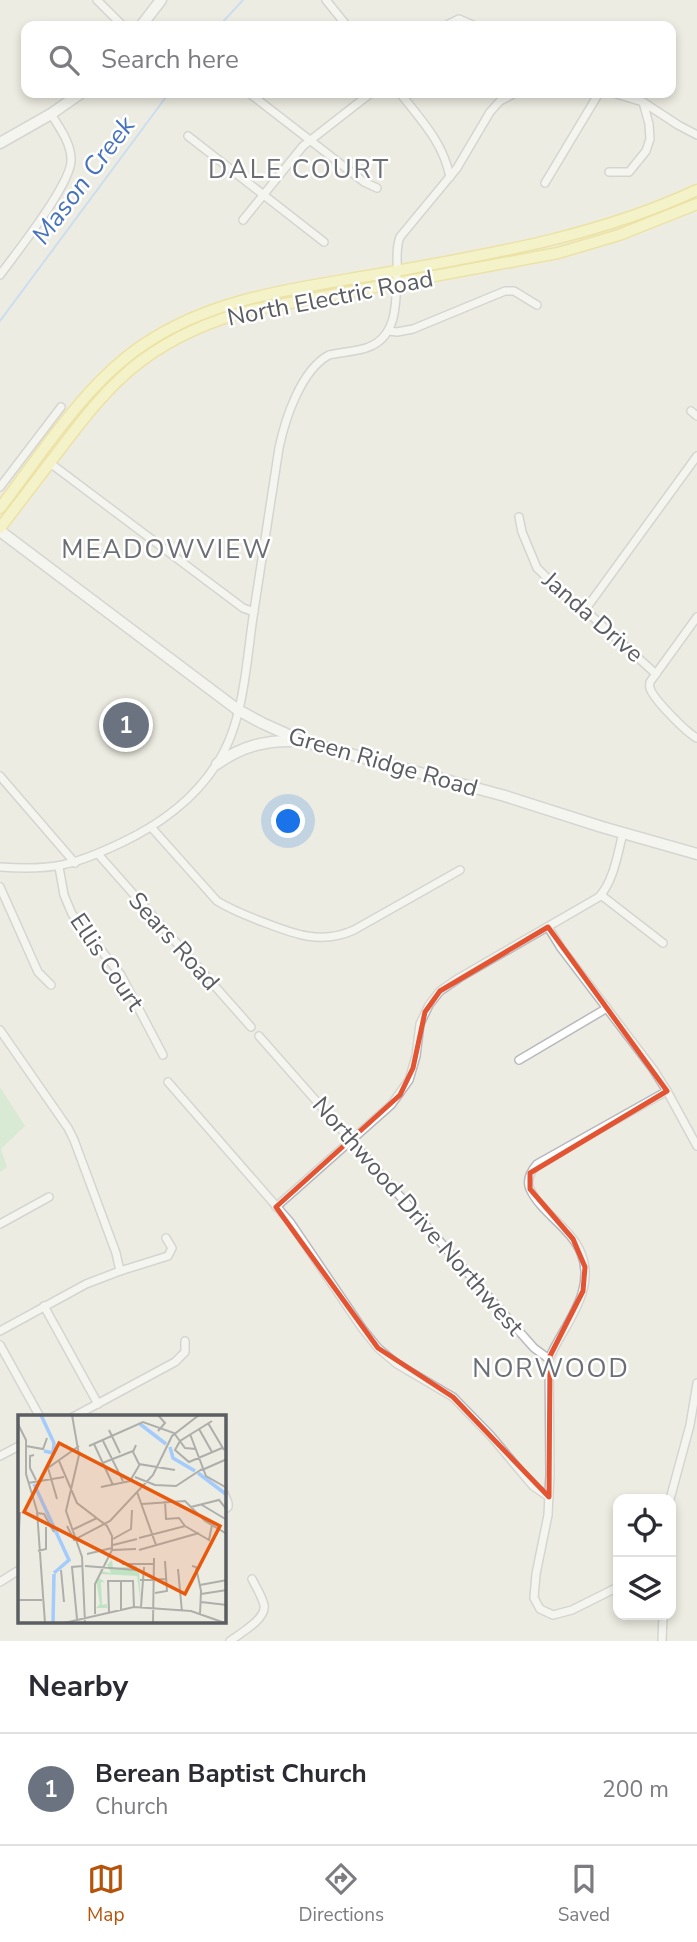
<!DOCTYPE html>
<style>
:root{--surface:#fff;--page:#f7f7f7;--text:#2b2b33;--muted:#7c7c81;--line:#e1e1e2;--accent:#b45309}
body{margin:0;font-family:"Nunito Sans",sans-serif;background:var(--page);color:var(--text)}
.controls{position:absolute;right:21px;bottom:21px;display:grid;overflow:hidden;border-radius:14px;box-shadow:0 4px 10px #0003}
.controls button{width:63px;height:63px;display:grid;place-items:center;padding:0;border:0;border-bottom:2px solid var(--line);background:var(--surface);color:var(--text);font:35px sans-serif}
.you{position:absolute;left:289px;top:822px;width:24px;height:24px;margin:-18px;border:5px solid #fff;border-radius:50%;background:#1a73e8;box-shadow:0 0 0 10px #1a73e833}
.badge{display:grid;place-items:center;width:46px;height:46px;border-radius:50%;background:var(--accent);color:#fff;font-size:23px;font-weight:700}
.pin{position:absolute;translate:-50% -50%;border:4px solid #fff;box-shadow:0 2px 7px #0006}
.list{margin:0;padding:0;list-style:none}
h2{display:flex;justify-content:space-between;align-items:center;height:91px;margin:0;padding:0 28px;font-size:30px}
h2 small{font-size:23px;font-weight:400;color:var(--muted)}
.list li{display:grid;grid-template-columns:46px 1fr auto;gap:21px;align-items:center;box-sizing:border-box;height:112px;padding:0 28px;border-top:2px solid var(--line)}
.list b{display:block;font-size:26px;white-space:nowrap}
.list p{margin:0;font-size:23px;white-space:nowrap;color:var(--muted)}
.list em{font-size:23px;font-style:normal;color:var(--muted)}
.icon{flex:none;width:38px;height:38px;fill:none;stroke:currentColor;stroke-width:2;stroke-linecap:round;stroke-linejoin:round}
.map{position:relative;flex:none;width:697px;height:1641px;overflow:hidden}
.search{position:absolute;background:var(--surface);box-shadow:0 4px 10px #0003;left:21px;right:21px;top:21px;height:77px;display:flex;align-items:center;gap:18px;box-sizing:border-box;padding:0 24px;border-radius:14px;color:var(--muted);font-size:26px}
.sheet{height:203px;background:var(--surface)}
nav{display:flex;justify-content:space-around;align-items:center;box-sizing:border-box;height:98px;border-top:2px solid var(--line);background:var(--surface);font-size:19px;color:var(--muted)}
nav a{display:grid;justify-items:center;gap:4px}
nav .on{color:var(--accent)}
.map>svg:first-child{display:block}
.green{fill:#bfe4c3}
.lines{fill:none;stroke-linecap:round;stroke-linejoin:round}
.stream{stroke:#a3cbfc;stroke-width:2}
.street-casing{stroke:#b7b9be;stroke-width:10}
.secondary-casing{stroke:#b8bac0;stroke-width:13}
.primary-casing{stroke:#ecd45c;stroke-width:13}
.street{stroke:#fff;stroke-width:7}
.secondary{stroke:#fff;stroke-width:10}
.primary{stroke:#fcf8a8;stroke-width:10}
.marked{fill:none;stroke:#e35432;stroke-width:5;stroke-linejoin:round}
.labels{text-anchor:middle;stroke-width:5;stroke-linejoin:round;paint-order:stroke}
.street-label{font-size:24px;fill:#5a5d62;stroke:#fff}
.neighbourhood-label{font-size:26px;letter-spacing:2px;fill:#6b6f74;stroke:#fff}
.water-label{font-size:26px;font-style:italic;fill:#4773be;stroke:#fff}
.inset-river{fill:none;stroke:#a3cbfc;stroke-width:3.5}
.inset-road{fill:none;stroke:#aeafab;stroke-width:2}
.view{fill:#e8590c;fill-opacity:0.15;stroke:#e8590c;stroke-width:3.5}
.inset-edge{fill:none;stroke:#5a5d62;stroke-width:3.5}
</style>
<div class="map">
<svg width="697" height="1641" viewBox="0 0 697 1641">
<rect width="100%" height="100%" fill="#edece2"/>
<polygon class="green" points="0,1087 25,1126 1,1149 7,1167 0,1172"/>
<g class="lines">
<g class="stream">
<polyline points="219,26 243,0"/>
<polyline points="0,321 169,93"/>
</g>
<g class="street-casing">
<g id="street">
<polyline points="97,0 123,26"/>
<polyline points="326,0 347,26"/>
<polyline points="445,26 459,19 475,26"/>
<polyline points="249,93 364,182 377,188"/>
<path d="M400,93C421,120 443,142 450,177"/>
<polyline points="613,93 643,102 678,125 697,135"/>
<polyline points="188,136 324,242"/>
<polyline points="609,172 629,172 646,151 650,139 649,124 643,102"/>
<polyline points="545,183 599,93"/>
<polyline points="243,220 303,146 371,93"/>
<path d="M0,275C16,253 73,182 71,159C71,143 59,127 51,114"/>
<polyline points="389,331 397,332 413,329 505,291 514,291 537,305"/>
<polyline points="691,411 697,416"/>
<polyline points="50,463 243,608 254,612"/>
<polyline points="0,487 61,407"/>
<polyline points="519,517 522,532 537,568 574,604 585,610 656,674"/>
<polyline points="585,610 697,456"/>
<path d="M697,617L650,682C650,684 649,686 650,688C653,699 687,733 697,738"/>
<polyline points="0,776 75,863"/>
<path d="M151,827L217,901C232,910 247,916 263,922C294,934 321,945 354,930L460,870"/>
<polyline points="98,854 251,1027"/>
<path d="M0,867C53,871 75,865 123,842C159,825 194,799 216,765C244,724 246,664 253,617C262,561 270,504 279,448C285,419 301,370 329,355C341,352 354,352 366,348C398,338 396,302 397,274C398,261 395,249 400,237L457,168L490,112L500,101L515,93"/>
<polyline points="59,867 64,895 72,914 121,975 163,1055"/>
<polyline points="0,887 38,972 51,985"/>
<polyline points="601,895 663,943"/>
<polyline points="548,927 561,948 653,1069 667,1091 697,1146"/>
<polyline points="0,1030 68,1128 74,1140 116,1253 120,1271"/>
<polyline points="259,1036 480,1287 534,1348 549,1359 550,1474 548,1515 536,1574 534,1598 540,1609 553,1615 572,1610 618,1587"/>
<polyline points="519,1060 607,1008"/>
<polyline points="168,1082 290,1222 362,1328 378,1348 397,1364 453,1397 491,1436 533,1486 549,1497"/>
<path d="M276,1207L391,1105L409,1080L416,1056L420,1024L429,1005L440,991L459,978L599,897C614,880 617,856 623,833"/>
<polyline points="0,1224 49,1197"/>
<polyline points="44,1306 98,1404"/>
<polyline points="0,1331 86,1284 120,1271 168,1256 172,1248 166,1238"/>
<polyline points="0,1345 40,1417"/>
<path d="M549,1359C563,1326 597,1291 581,1253C571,1228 541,1213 530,1189C526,1180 531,1171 537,1164L667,1091"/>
<polyline points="73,1417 175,1362 185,1352 185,1341"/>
<polyline points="0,1456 19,1446"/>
<polyline points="224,1493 228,1503 228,1507 224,1510"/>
<polyline points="670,1499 690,1425 697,1383"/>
<polyline points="0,1582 19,1570"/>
<path d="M230,1641C239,1634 267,1619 264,1605C262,1596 256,1587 252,1579"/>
<polyline points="662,1641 663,1615"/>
</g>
</g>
<g class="secondary-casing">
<g id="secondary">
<polyline points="141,26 161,0"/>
<polyline points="0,143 51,114 81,93"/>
<polyline points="0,531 238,710 262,723 302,741 505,796 602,827 697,854"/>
<path d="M217,764C242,746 266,740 296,741"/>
</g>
</g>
<g class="primary-casing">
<g id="primary">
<path d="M0,508C42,453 85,384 143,345C214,296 301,288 385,273C491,254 599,236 697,190"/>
<path d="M0,528C19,503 39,477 58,452C83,419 108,386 141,361C175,336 212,320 252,310L558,253L619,235L697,204"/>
</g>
</g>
<use href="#street" class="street"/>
<use href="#secondary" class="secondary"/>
<use href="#primary" class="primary"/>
</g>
<path d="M0 0H697V1641H0ZM548,927L667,1091L530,1173V1189L573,1239L585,1267L583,1291L550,1356L549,1497L453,1397L378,1348L276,1207L400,1095L413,1068L425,1012L440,991Z" fill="#edece2" fill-opacity=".55" fill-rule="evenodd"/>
<path class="marked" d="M548,927L667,1091L530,1173V1189L573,1239L585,1267L583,1291L550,1356L549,1497L453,1397L378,1348L276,1207L400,1095L413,1068L425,1012L440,991Z"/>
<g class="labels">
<g class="street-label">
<text transform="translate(330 298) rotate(-11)" y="8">North Electric Road</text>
<text transform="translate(593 617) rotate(41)" y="8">Janda Drive</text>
<text transform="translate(383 762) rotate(16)" y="8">Green Ridge Road</text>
<text transform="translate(174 941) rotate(48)" y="8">Sears Road</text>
<text transform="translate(107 962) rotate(56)" y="8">Ellis Court</text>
<text transform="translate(418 1216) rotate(49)" y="8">Northwood Drive Northwest</text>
</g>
<g class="neighbourhood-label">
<text x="299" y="178">DALE COURT</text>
<text x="167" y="558">MEADOWVIEW</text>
<text x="551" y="1377">NORWOOD</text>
</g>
<g class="water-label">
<text transform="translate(83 180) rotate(-53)" y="9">Mason Creek</text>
</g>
</g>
<g transform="translate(18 1415)">
<rect width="208" height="208" fill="#edece2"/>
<path d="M94,145L95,153L118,151L121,155L123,190L119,161L83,159L81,163L87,167H83L84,190L89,189V193H78L82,189L78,165L83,156L93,158L89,150Z" fill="#bfe4c3"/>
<path class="inset-river" d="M23,0L36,28L35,38L26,36M122,9L148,29M152,32L155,43L177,56M180,58L209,80M16,69L51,145L36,158M35,208L36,159"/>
<path class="inset-road" d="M54,0L61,40L48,96L64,142L67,208M140,0L147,8L140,16M194,6L162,26L157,35L171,47L204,33M190,8L206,35M0,9L8,25V59L19,96L27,208M181,14L194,37M91,15L102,38M172,19L188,61L209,73M85,26L105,66M76,29L95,70M118,30L115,37L121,49L157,55M8,31L25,34L29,23M71,31L125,7L156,18L167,33L178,34M16,40L12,41V53L18,65M41,46L59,88L89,111L94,121V135L77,169V199M82,49L115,36M184,55L209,44M117,62L137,70L158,71L184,54M10,68L46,62M83,72L112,66L122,49M119,77L138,130M39,84L30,53L61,31M147,86L148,104L161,103L167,111M124,89L167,86L187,106L209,119M184,90L209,105M173,92L201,85L209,95M19,98L26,99L36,117M49,111L56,125L92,106L135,60L154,21L181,0M54,115L79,103M121,123L167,111L191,125L194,110M95,124L113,114L114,95M95,130L119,124M0,134L2,97M94,135L118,134M121,135L181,118M20,136L28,134V112M69,139L94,133M104,149H137M67,151L118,155M174,151L178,152L183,176L182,200M160,154L164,197M43,155L46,187M122,165L149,164M103,166V196M182,170L209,165M137,178L149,176L147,146M183,179L209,175M0,185H24M183,187L209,190M123,192L126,152M91,197L90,166H115L116,193M59,204L54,152L65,151M46,208L116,192L173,196L207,208M135,208L136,143"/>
<path class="view" d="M41,28L202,111L167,179L6,97Z"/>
<rect width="208" height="208" class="inset-edge"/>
</g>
</svg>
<div class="controls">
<button><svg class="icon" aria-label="locate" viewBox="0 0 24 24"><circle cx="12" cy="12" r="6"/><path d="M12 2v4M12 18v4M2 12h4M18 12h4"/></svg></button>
<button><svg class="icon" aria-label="layers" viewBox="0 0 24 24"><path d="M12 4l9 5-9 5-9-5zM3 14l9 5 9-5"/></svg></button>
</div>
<div class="you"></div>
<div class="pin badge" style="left:126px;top:725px;background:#6b7280">1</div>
<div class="search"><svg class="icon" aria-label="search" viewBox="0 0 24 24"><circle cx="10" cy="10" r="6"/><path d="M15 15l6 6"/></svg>Search here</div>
</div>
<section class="sheet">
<h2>Nearby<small></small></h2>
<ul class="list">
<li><span class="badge" style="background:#6b7280">1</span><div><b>Berean Baptist Church</b><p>Church</p></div><em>200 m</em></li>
</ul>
</section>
<nav>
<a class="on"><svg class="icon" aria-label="map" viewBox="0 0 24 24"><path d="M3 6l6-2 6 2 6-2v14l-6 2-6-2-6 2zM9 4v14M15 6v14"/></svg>Map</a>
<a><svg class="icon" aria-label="directions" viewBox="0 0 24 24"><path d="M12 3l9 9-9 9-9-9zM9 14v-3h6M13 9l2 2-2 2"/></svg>Directions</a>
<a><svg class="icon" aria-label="saved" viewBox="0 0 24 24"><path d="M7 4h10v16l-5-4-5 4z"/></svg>Saved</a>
</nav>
